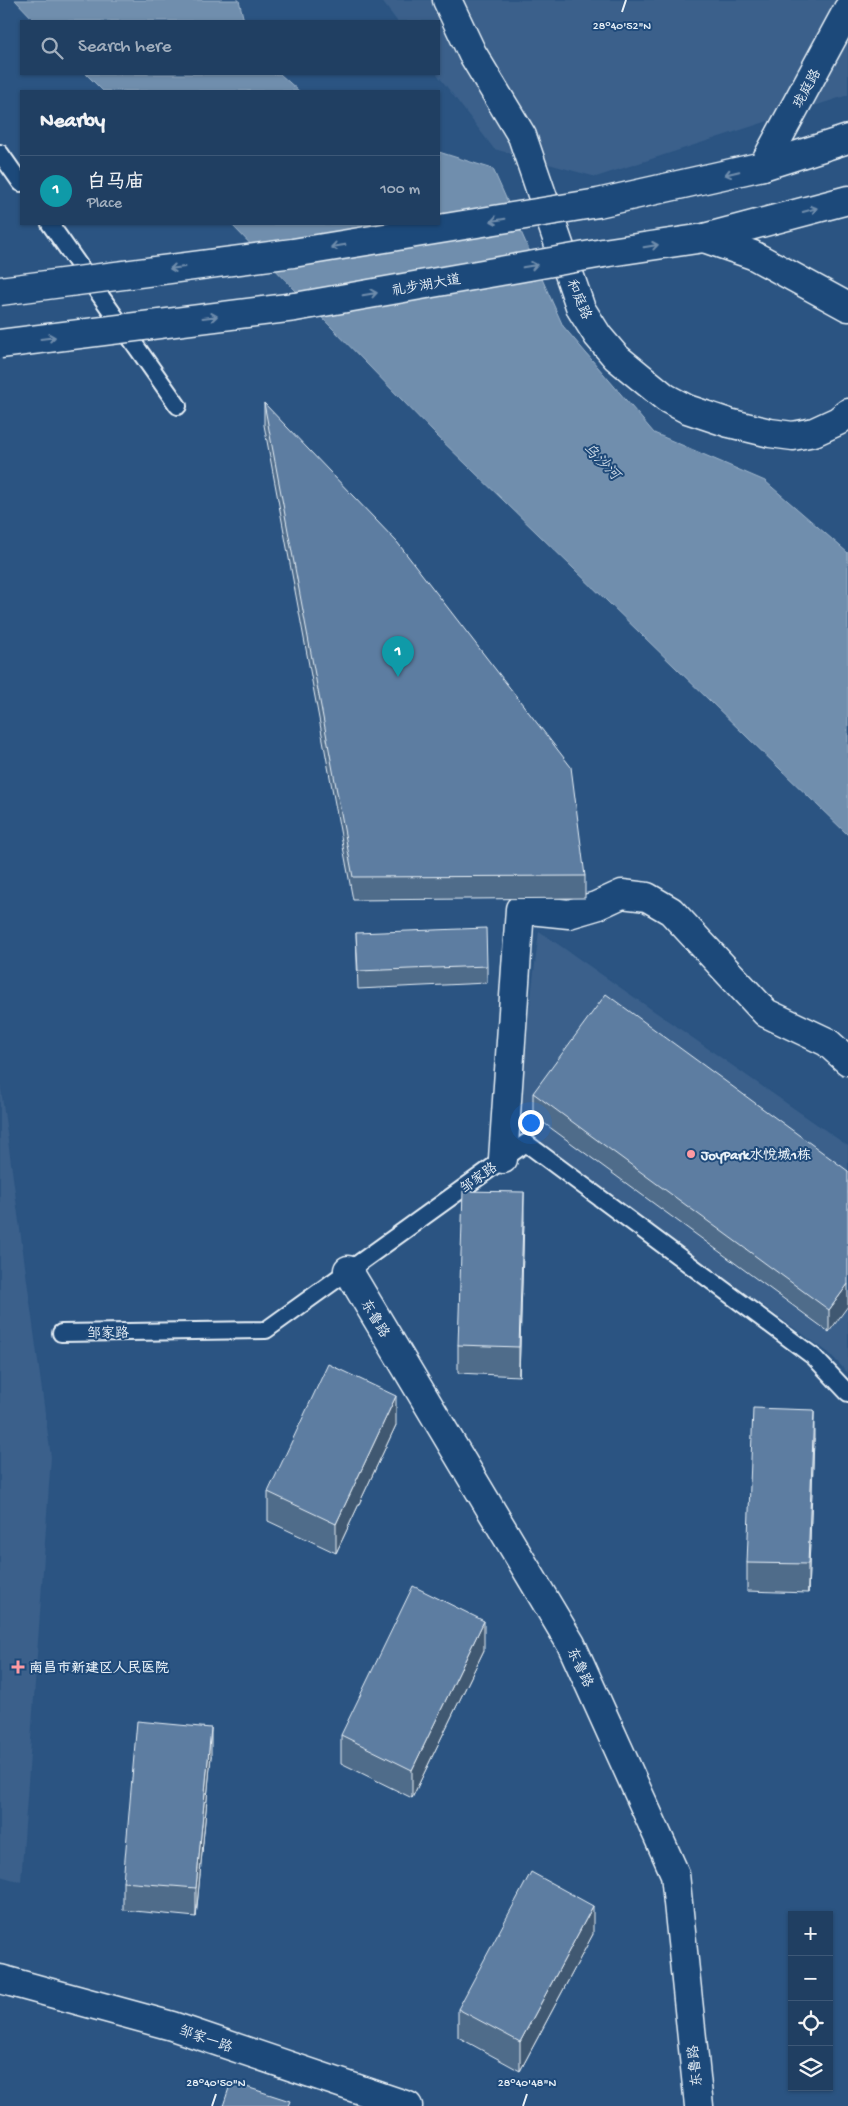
<!DOCTYPE html>
<meta charset="utf-8">
<style>
:root{--surface:#203f62;--page:#284668;--text:#f1f3f6;--muted:#a2afbe;--line:#3d5877;--accent:#8abfa5}
body{margin:0;font-family:"Gochi Hand","LXGW WenKai TC",sans-serif;background:var(--page);color:var(--text)}
.controls{position:absolute;right:15px;bottom:15px;display:grid;overflow:hidden;border-radius:0px;box-shadow:0 1px 4px #0004}
.controls button{width:45px;height:45px;display:grid;place-items:center;padding:0;border:0;border-bottom:1px solid var(--line);background:var(--surface);color:var(--text);font:25px sans-serif}
.you{position:absolute;left:530px;top:1122px;width:18px;height:18px;margin:-12px;border:4px solid #fff;border-radius:50%;background:#1a73e8;box-shadow:0 0 0 8px #1a73e833}
.badge{display:grid;place-items:center;width:32px;height:32px;border-radius:50%;background:var(--accent);color:#fff;font-size:16px;font-weight:700}
.pin{position:absolute;translate:-50% -41px;filter:drop-shadow(0 1px 2px #0008)}
.pin::after{content:'';position:absolute;top:26px;width:18px;height:15px;background:inherit;clip-path:polygon(0 0,100% 0,50% 100%)}
.list{margin:0;padding:0;list-style:none}
h2{display:flex;justify-content:space-between;align-items:center;height:65px;margin:0;padding:0 20px;font-size:21px}
h2 small{font-size:16px;font-weight:400;color:var(--muted)}
.list li{display:grid;grid-template-columns:32px 1fr auto;gap:15px;align-items:center;box-sizing:border-box;height:70px;padding:0 20px;border-top:1px solid var(--line)}
.list b{display:block;font-size:19px;white-space:nowrap}
.list p{margin:0;font-size:16px;white-space:nowrap;color:var(--muted)}
.list em{font-size:16px;font-style:normal;color:var(--muted)}
.icon{flex:none;width:28px;height:28px;fill:none;stroke:currentColor;stroke-width:2;stroke-linecap:round;stroke-linejoin:round}
.map{position:relative;flex:none;width:848px;height:2106px;overflow:hidden}
.search{position:absolute;background:var(--surface);box-shadow:0 1px 4px #0004;left:20px;top:20px;width:420px;height:55px;display:flex;align-items:center;gap:12px;box-sizing:border-box;padding:0 18px;border-radius:0px;color:var(--muted);font-size:19px}
.panel{position:absolute;background:var(--surface);box-shadow:0 1px 4px #0004;left:20px;top:90px;width:420px;height:135px;border-radius:0px}
.map>svg:first-child{display:block}
.built{fill:#3a608b}
.water{fill:#708ead;stroke:#a0b6cb}
.lines{fill:none;stroke-linecap:round;stroke-linejoin:round}
.service-casing{stroke:#e8f1f8;stroke-width:20}
.minor-casing{stroke:#e8f1f8;stroke-width:31}
.trunk-casing{stroke:#e8f1f8;stroke-width:31}
.service{stroke:#1f4a7a;stroke-width:16}
.minor{stroke:#1f4a7a;stroke-width:28}
.trunk{stroke:#1f4a7a;stroke-width:28}
.trunk-bridge-casing{stroke:#e8f1f8;stroke-width:31;stroke-linecap:butt}
.trunk-bridge{stroke:#1f4a7a;stroke-width:28}
.wall{fill:#506c8a;stroke:#e8f1f8}
.shaded-wall{fill:#415871;stroke:#e8f1f8}
.building{fill:#5d7da1;stroke:#e8f1f8}
.oneway{stroke:#6f8dac}
.ticks{fill:none;stroke:#e8f1f8;stroke-width:2}
.poi-dot{fill:#ff9aa2;stroke:#1f4a7a;stroke-width:2}
.labels{text-anchor:middle;stroke-width:4;stroke-linejoin:round;paint-order:stroke}
.street-label{font-size:14px;fill:#e8f1f8;stroke:#1f4a7a}
.poi-label{font-size:14px;font-weight:bold;fill:#e8f1f8;stroke:#1f4a7a;text-anchor:start}
.water-label{font-size:15px;font-style:italic;fill:#d0dde9;stroke:#1f4a7a}
.ticks-label{font-size:12px;text-anchor:middle;fill:#e8f1f8;stroke:#1f4a7a;stroke-width:4;stroke-linejoin:round;paint-order:stroke}
</style>
<div class="map">
<svg width="848" height="2106" viewBox="0 0 848 2106">
<rect width="100%" height="100%" fill="#2b5482"/>
<filter id="ink" filterUnits="userSpaceOnUse"><feTurbulence type="fractalNoise" baseFrequency=".02" numOctaves="2"/><feDisplacementMap in="SourceGraphic" scale="10" xChannelSelector="R" yChannelSelector="G"/><feConvolveMatrix kernelMatrix="1 2 1 2 8 2 1 2 1" color-interpolation-filters="sRGB"/></filter>
<g filter="url(#ink)">
<g class="built">
<polygon points="381,0 848,0 848,95 596,177 494,149 437,74 439,74 439,21 397,21"/>
<polygon points="539,931 848,1146 848,1373 829,1353 515,1129"/>
<polygon points="0,1082 51,1457 21,1882 0,1876"/>
</g>
<g class="water">
<polygon points="15,0 239,0 244,21 35,21"/>
<polygon points="86,74 280,74 299,91 103,91"/>
<polygon points="439,152 493,169 563,326 654,433 765,481 848,553 848,835 435,434 231,224 439,224"/>
</g>
<g class="lines">
<g class="service-casing">
<g id="service">
<polyline points="0,153 21,183"/>
<polyline points="50,224 178,406"/>
<polyline points="61,1333 266,1330 526,1143 814,1357 848,1393"/>
</g>
</g>
<g class="minor-casing">
<g id="minor">
<polyline points="447,0 472,53 522,136 581,309 598,336 616,357 666,398 687,409 729,423 770,433 793,436 814,432 838,421 848,413"/>
<polyline points="763,166 848,9"/>
<polyline points="704,238 753,255 848,307"/>
<polyline points="503,1159 520,909 569,914 596,906 622,894 647,897 671,911 766,1013 827,1042 848,1061"/>
<polyline points="348,1270 571,1644 675,1874 699,2106"/>
<polyline points="0,1979 172,2026 408,2106"/>
</g>
</g>
<g class="trunk-casing">
<g id="trunk">
<polyline points="598,203 763,166 848,139"/>
<polyline points="603,253 704,238 848,200"/>
</g>
</g>
<use href="#service" class="service"/>
<use href="#minor" class="minor"/>
<use href="#trunk" class="trunk"/>
<g class="trunk-bridge-casing">
<g id="trunk-bridge">
<polyline points="0,291 293,253 598,203"/>
<polyline points="0,344 295,307 603,253"/>
</g>
</g>
<use href="#trunk-bridge" class="trunk-bridge"/>
</g>
<g class="wall">
<polygon points="264,403 585,876 585,898 353,900 264,425"/>
<polygon points="356,933 487,966 487,983 358,989"/>
<polygon points="533,1093 848,1171 829,1332 533,1115"/>
<polygon points="524,1221 519,1376 458,1373 458,1345"/>
<polygon points="396,1425 336,1553 268,1521 268,1492"/>
<polygon points="814,1439 808,1593 747,1591 747,1563"/>
<polygon points="484,1650 412,1798 341,1763 341,1735"/>
<polygon points="211,1756 196,1917 123,1910 123,1882"/>
<polygon points="593,1934 520,2071 458,2037 458,2009"/>
</g>
<g class="shaded-wall">
<polygon points="524,1192 524,1221 519,1376 519,1347"/>
<polygon points="848,1284 848,1306 829,1332 829,1310"/>
<polygon points="396,1396 396,1425 336,1553 336,1524"/>
<polygon points="814,1410 814,1439 808,1593 808,1564"/>
<polygon points="484,1621 484,1650 412,1798 412,1770"/>
<polygon points="211,1728 211,1756 196,1917 196,1888"/>
<polygon points="593,1906 593,1934 520,2071 520,2042"/>
</g>
<g class="building">
<polygon points="264,403 397,542 571,767 585,876 353,877"/>
<polygon points="486,928 487,966 358,971 356,933"/>
<polygon points="606,994 848,1171 848,1284 829,1310 533,1093"/>
<polygon points="463,1191 524,1192 519,1347 458,1345"/>
<polygon points="328,1364 396,1396 336,1524 268,1492"/>
<polygon points="753,1408 814,1410 808,1564 747,1563"/>
<polygon points="413,1586 484,1621 412,1770 341,1735"/>
<polygon points="137,1721 211,1728 196,1888 123,1882"/>
<polygon points="531,1872 593,1906 520,2042 458,2009"/>
<polygon points="231,2082 290,2101 288,2106 223,2106"/>
</g>
<defs><path id="oneway-shaft" d="M-6 0H5M1.5-3L5.5 0L1.5 3" fill="none" stroke-width="1.6" stroke-linecap="round" stroke-linejoin="round" transform="scale(1.25)"/></defs>
<g class="oneway">
<use href="#oneway-shaft" transform="translate(732 173) rotate(167)"/>
<use href="#oneway-shaft" transform="translate(810 210) rotate(-15)"/>
<use href="#oneway-shaft" transform="translate(498 220) rotate(171)"/>
<use href="#oneway-shaft" transform="translate(338 246) rotate(171)"/>
<use href="#oneway-shaft" transform="translate(651 246) rotate(-9)"/>
<use href="#oneway-shaft" transform="translate(530 266) rotate(-10)"/>
<use href="#oneway-shaft" transform="translate(177 268) rotate(173)"/>
<use href="#oneway-shaft" transform="translate(370 294) rotate(-10)"/>
<use href="#oneway-shaft" transform="translate(210 317) rotate(-7)"/>
<use href="#oneway-shaft" transform="translate(48 338) rotate(-7)"/>
</g>
</g>
<path class="ticks" d="M622,12L626,0M212,2106L216,2094M523,2106L527,2094"/>
<g class="poi-dot">
<circle cx="691" cy="1154" r="5"/>
<path d="M15.5 1659.5h5v5h5v5h-5v5h-5v-5h-5v-5h5z"/>
</g>
<g class="labels">
<g class="street-label">
<text transform="translate(806 88) rotate(-61)" y="5">珑庭路</text>
<text transform="translate(426 284) rotate(-10)" y="5">礼步湖大道</text>
<text transform="translate(580 299) rotate(67)" y="5">和庭路</text>
<text transform="translate(478 1177) rotate(-36)" y="5">邹家路</text>
<text transform="translate(376 1318) rotate(59)" y="5">东鲁路</text>
<text transform="translate(108 1332) rotate(-1)" y="5">邹家路</text>
<text transform="translate(581 1667) rotate(65)" y="5">东鲁路</text>
<text transform="translate(206 2038) rotate(19)" y="5">邹家一路</text>
<text transform="translate(694 2066) rotate(-96)" y="5">东鲁路</text>
</g>
<g class="poi-label">
<text x="701" y="1159">JoyPark水悦城1栋</text>
<text x="29" y="1672">南昌市新建区人民医院</text>
</g>
<g class="water-label">
<text transform="translate(602 461) rotate(45)" y="5">乌沙河</text>
</g>
</g>
<g class="ticks-label">
<text x="622" y="29">28°40'52"N</text>
<text x="216" y="2086">28°40'50"N</text>
<text x="527" y="2086">28°40'48"N</text>
</g>
</svg>
<div class="controls">
<button>+</button>
<button>−</button>
<button><svg class="icon" aria-label="locate" viewBox="0 0 24 24"><circle cx="12" cy="12" r="6"/><path d="M12 2v4M12 18v4M2 12h4M18 12h4"/></svg></button>
<button><svg class="icon" aria-label="layers" viewBox="0 0 24 24"><path d="M12 4l9 5-9 5-9-5zM3 14l9 5 9-5"/></svg></button>
</div>
<div class="you"></div>
<div class="pin badge" style="left:398px;top:677px;background:#0f9aa8">1</div>
<div class="search"><svg class="icon" aria-label="search" viewBox="0 0 24 24"><circle cx="10" cy="10" r="6"/><path d="M15 15l6 6"/></svg>Search here</div>
<section class="panel">
<h2>Nearby<small></small></h2>
<ul class="list">
<li><span class="badge" style="background:#0f9aa8">1</span><div><b>白马庙</b><p>Place</p></div><em>100 m</em></li>
</ul>
</section>
</div>
